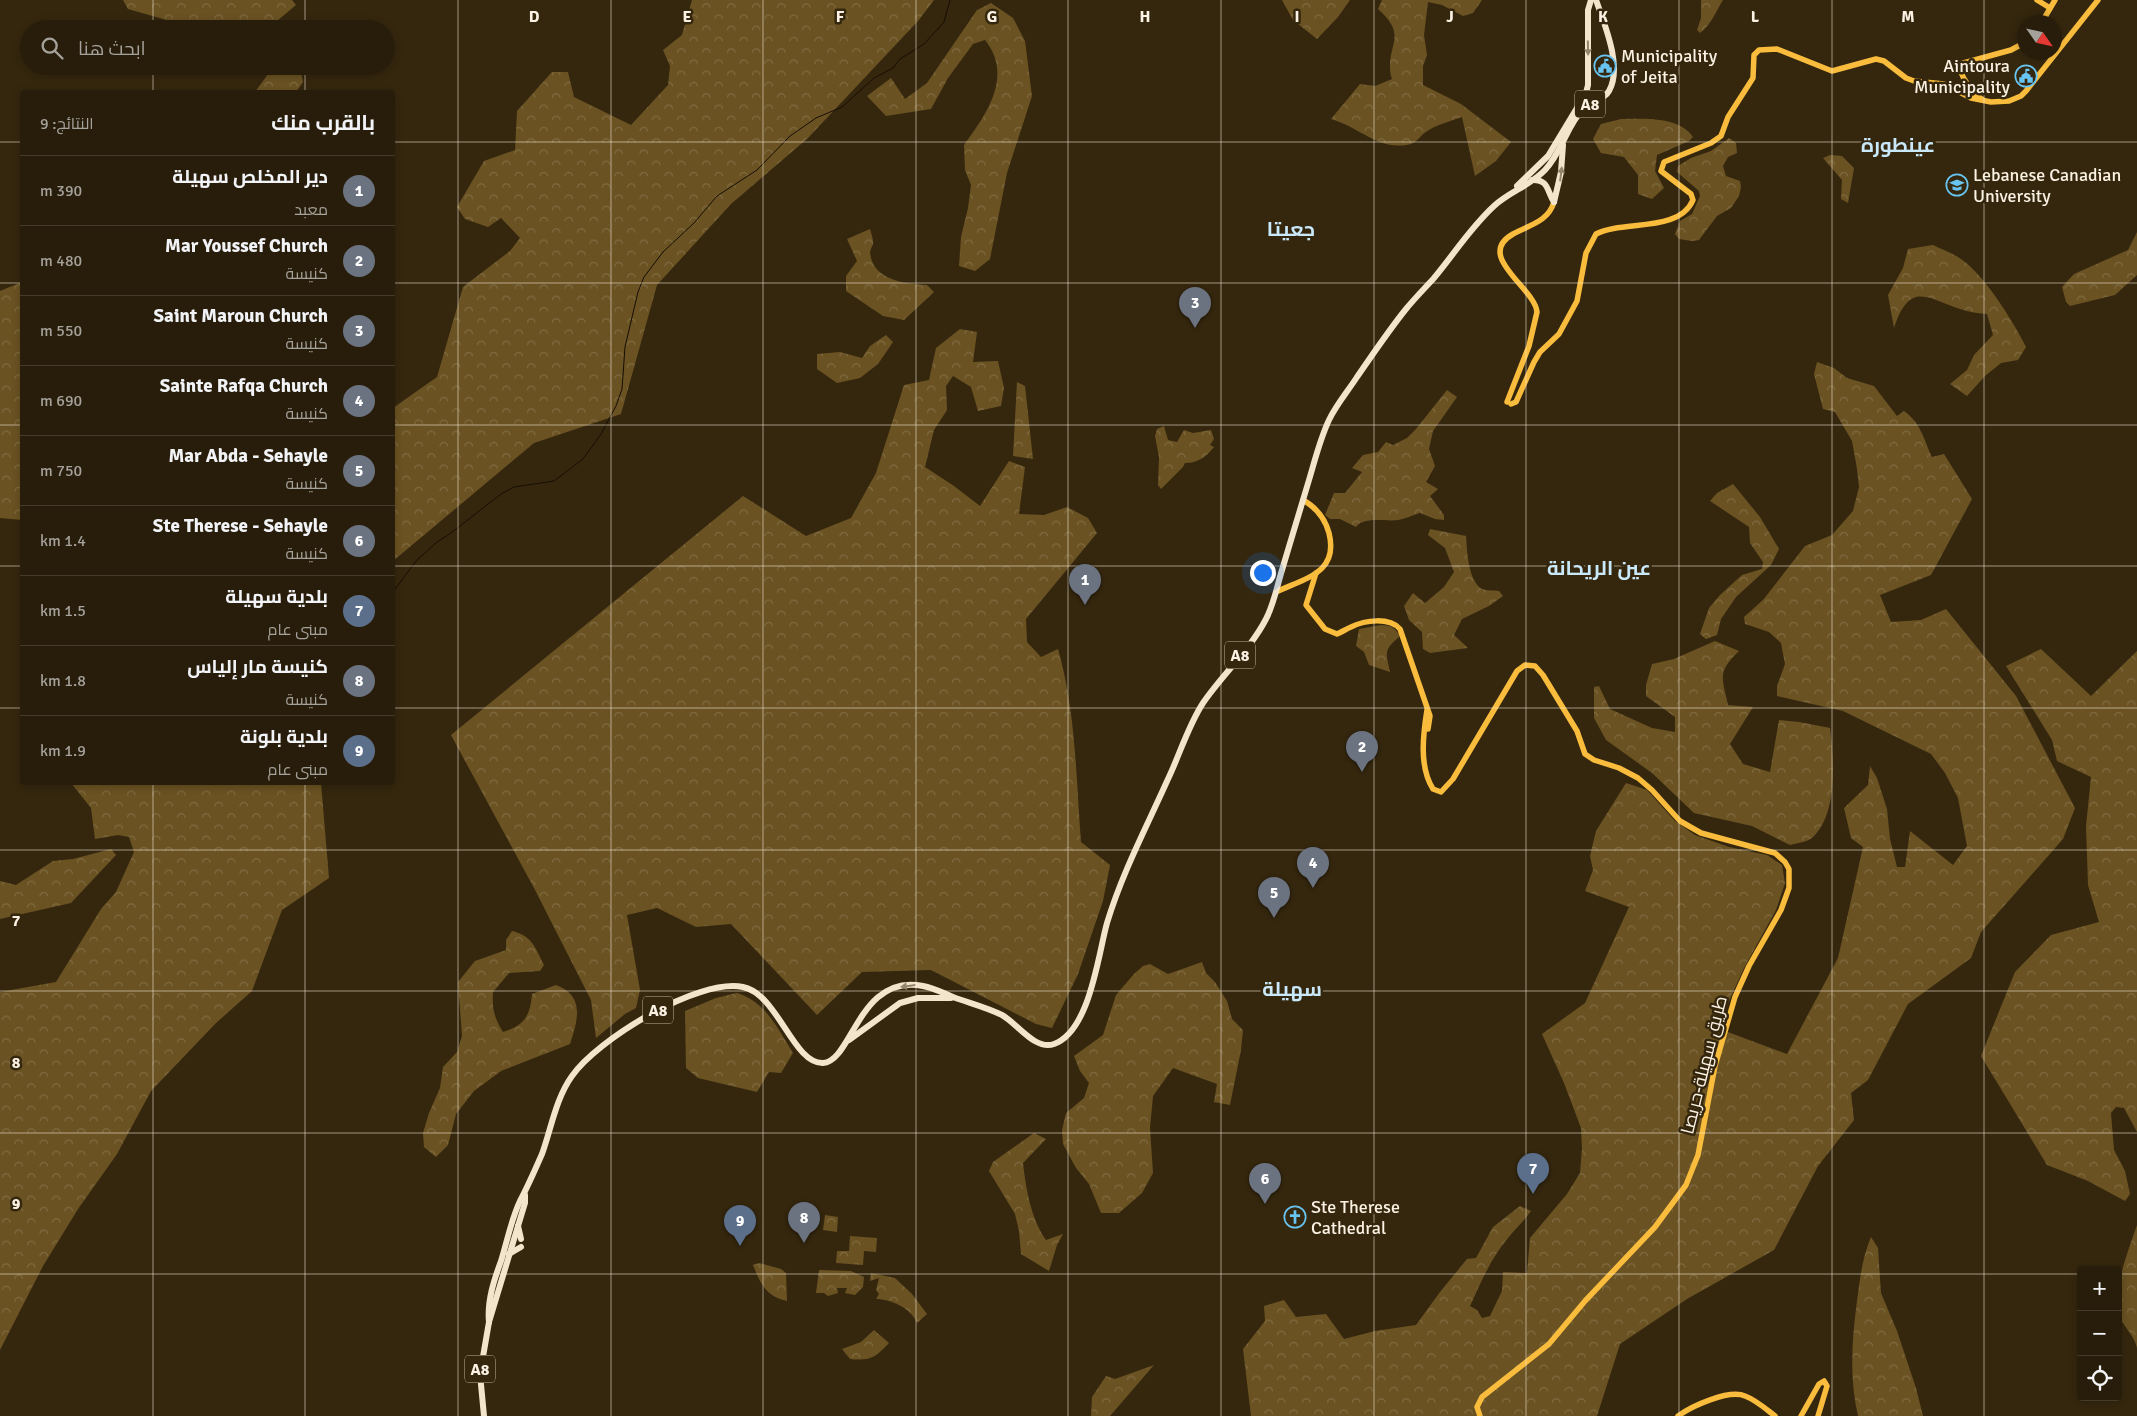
<!DOCTYPE html>
<html lang="ar">
<meta charset="utf-8">
<style>
:root{--surface:#281d0a;--page:#302613;--text:#f1f3f6;--muted:#a5a29c;--line:#443b2b;--accent:#8c9099}
body{margin:0;font-family:Signika,Cairo,sans-serif;background:var(--page);color:var(--text);direction:rtl}
.controls{position:absolute;right:15px;bottom:15px;display:grid;overflow:hidden;border-radius:5px;box-shadow:0 2px 8px #0003}
.controls button{width:45px;height:45px;display:grid;place-items:center;padding:0;border:0;border-bottom:1px solid var(--line);background:var(--surface);color:var(--text);font:25px sans-serif}
.compass{position:absolute;left:2017px;top:15px;width:45px;height:45px;border-radius:50%;background:var(--surface);box-shadow:0 2px 8px #0003;rotate:124deg}
.you{position:absolute;left:1262px;top:572px;width:18px;height:18px;margin:-12px;border:4px solid #fff;border-radius:50%;background:#1a73e8;box-shadow:0 0 0 8px #1a73e833}
.badge{display:grid;place-items:center;width:32px;height:32px;border-radius:50%;background:var(--accent);color:#fff;font-size:16px;font-weight:700}
.pin{position:absolute;translate:-50% -41px;filter:drop-shadow(0 1px 2px #0008)}
.pin::after{content:'';position:absolute;top:26px;width:18px;height:15px;background:inherit;clip-path:polygon(0 0,100% 0,50% 100%)}
.list{margin:0;padding:0;list-style:none}
h2{display:flex;justify-content:space-between;align-items:center;height:65px;margin:0;padding:0 20px;font-size:21px}
h2 small{font-size:16px;font-weight:400;color:var(--muted)}
.list li{display:grid;grid-template-columns:32px 1fr auto;gap:15px;align-items:center;box-sizing:border-box;height:70px;padding:0 20px;border-top:1px solid var(--line)}
.list b{display:block;font-size:19px;white-space:nowrap}
.list p{margin:0;font-size:16px;white-space:nowrap;color:var(--muted)}
.list em{font-size:16px;font-style:normal;color:var(--muted)}
.icon{flex:none;width:28px;height:28px;fill:none;stroke:currentColor;stroke-width:2;stroke-linecap:round;stroke-linejoin:round}
.map{position:relative;flex:none;width:2137px;height:1416px;overflow:hidden;direction:ltr}
.search{position:absolute;background:var(--surface);box-shadow:0 2px 8px #0003;left:20px;top:20px;width:375px;height:55px;display:flex;align-items:center;gap:12px;box-sizing:border-box;padding:0 18px;border-radius:28px;color:var(--muted);font-size:19px}
.panel{position:absolute;background:var(--surface);box-shadow:0 2px 8px #0003;left:20px;top:90px;width:375px;height:695px;border-radius:5px;direction:rtl}
.map>svg:first-child{display:block}
.forest{fill:url(#forest-crowns)}
.lines{fill:none;stroke-linecap:round;stroke-linejoin:round}
.stream{stroke:#150e04;stroke-width:1}
.major{stroke:#f9bc3c;stroke-width:5.5}
.highway{stroke:#f3e5cc;stroke-width:6}
.oneway{fill:#94866d}
.grid{fill:none;stroke:#fbf2e3;stroke-width:1;stroke-opacity:0.55}
.labels{text-anchor:middle;stroke-width:5;stroke-linejoin:round;paint-order:stroke}
.shield{fill:#35270e;stroke:#c0b5a3;stroke-width:1}
.shield-label{font-size:16px;font-weight:bold;fill:#fbf2e3}
.poi-label{font-size:18px;fill:#fbf2e3;stroke:#35270e;text-anchor:start}
.street-label{font-size:18px;fill:#fbf2e3;stroke:#35270e}
.quarter-label{font-size:20px;font-weight:bold;fill:#c9e8f9;stroke:#35270e}
.grid-label{font-size:16px;text-anchor:middle;font-weight:bold;fill:#fbf2e3;stroke:#35270e;stroke-width:5;stroke-linejoin:round;paint-order:stroke}
</style>
<div class="map">
<svg width="2137" height="1416" viewBox="0 0 2137 1416">
<defs>
<pattern id="forest-crowns" width="20" height="18" patternUnits="userSpaceOnUse" patternTransform="scale(1.25)"><rect width="20" height="18" fill="#6a5222"/><path d="M2 6a3 3 0 1 1 6 0M12 15a3 3 0 1 1 6 0" fill="none" stroke="#806b42"/></pattern>
</defs>
<rect width="100%" height="100%" fill="#35270e"/>
<g class="forest">
<path d="M123,0H292L296,5L277,21L274,29C254,29 190,33 177,23L128,9Z"/>
<polygon points="692,0 934,0 918,21 808,138 731,204 657,285 621,414 534,443 393,561 393,408 437,377 463,287 510,251 520,238 501,218 488,227 465,219 457,207 484,161 515,150 517,111 552,72 568,72 574,97 631,125 668,85 670,66 663,50 682,35"/>
<polygon points="1282,0 1350,0 1338,17 1317,39 1293,20"/>
<path d="M1382,0H1482L1473,13L1463,16L1442,5L1428,2L1424,35L1427,55L1423,66V85L1461,104L1511,142L1496,161L1475,176L1462,117C1451,121 1435,125 1426,132C1421,135 1417,142 1411,144C1379,152 1360,127 1331,119L1360,84L1375,86L1392,79C1383,46 1411,38 1378,9Z"/>
<path d="M1701,0H1723C1716,11 1711,25 1700,33L1697,30L1701,18Z"/>
<path d="M991,3L1013,18L1025,41L1032,96L1007,173L990,259L975,271L959,266L961,237L968,208L971,185L965,170L964,145C986,115 1014,76 985,40L973,44L948,78L931,109L886,116L867,96L891,78L905,99L927,83L977,10Z"/>
<polygon points="274,66 300,66 303,82 296,92 255,92"/>
<path d="M1621,119C1643,119 1679,116 1693,137L1689,141L1657,155L1655,171L1664,188L1652,199L1638,194V175L1624,157L1601,153L1593,139L1601,124Z"/>
<polygon points="1729,138 1736,143 1737,153 1728,157 1723,166 1726,176 1740,181 1741,187 1739,196 1731,208 1717,216 1699,240 1692,241 1679,239 1675,234 1680,221 1692,214 1700,196 1699,191 1677,172 1678,166 1691,158 1711,151"/>
<polygon points="1830,155 1842,156 1854,168 1848,203 1841,199 1842,180 1823,158"/>
<path d="M870,229C871,234 874,240 873,245C872,245 870,252 870,252C872,281 907,284 927,285L934,292L904,320L883,316L846,291V276L857,261L847,239Z"/>
<polygon points="2137,232 2137,275 2115,295 2070,306 2066,302 2062,287 2074,274 2128,250"/>
<path d="M1933,245C1941,249 1950,252 1958,257C1983,272 2013,321 2026,347L2018,360L2001,363L1985,376L1967,396L1950,384L1967,370L1974,355L1993,335L1987,314C1980,313 1974,313 1967,311C1931,302 1911,276 1894,328L1888,295L1903,268L1908,249Z"/>
<polygon points="22,282 22,520 0,518 0,291"/>
<path d="M960,329L977,332L973,362L998,361L1004,388L1001,406L978,411L971,387L953,376L946,386L947,410L934,430L925,467L954,486L980,506L1009,461L1025,467L1019,514L1044,515L1067,507L1088,518L1097,533L1026,619L1027,642L1041,657L1058,649C1076,712 1076,778 1081,842L1110,865L1103,901L1078,974L1052,1028L1036,1024L931,970L862,972L817,1015L731,924L696,927L657,908L627,915L640,990L636,1008L625,1014L596,1038L591,1000L534,888L451,735L743,496L806,536L851,518L876,473L904,385L929,380L936,348Z"/>
<polygon points="886,335 893,342 878,364 860,378 837,383 817,369 817,354 840,352 862,358 870,346"/>
<path d="M1817,362L1834,368L1847,378L1874,386L1897,416L1904,411C1921,423 1924,440 1932,457L1944,454L1972,499L1931,575L1880,595L1891,622L1921,620L1946,609L2016,696L2075,808L2063,839L1981,932L1971,958L1908,1004L1868,1080L1851,1093L1854,1120L1818,1166L1774,1250L1687,1299L1620,1344L1597,1416H1251L1243,1349L1265,1321L1264,1306L1284,1300L1296,1317L1326,1314L1344,1339L1375,1331L1416,1325L1440,1292L1467,1259L1476,1258L1493,1227L1520,1206L1531,1211C1524,1221 1516,1228 1508,1238C1491,1258 1481,1282 1470,1306L1477,1310L1482,1318L1490,1316L1502,1291L1503,1272L1527,1273L1530,1238L1567,1194L1580,1173L1582,1148L1581,1128L1564,1083L1542,1034L1585,1003L1629,907L1585,891L1593,870L1590,856L1596,831L1626,783L1647,790L1675,821L1695,835L1729,847L1767,855L1782,865L1785,883L1776,910L1744,968L1717,1028L1787,1054L1838,958L1863,847L1851,838L1844,808L1868,785L1870,766L1877,778L1887,809L1890,839L1897,867H1905L1910,831L1953,865L1967,846L1958,798L1945,773L1931,754L1843,711L1777,696V686L1785,664L1781,643L1769,632L1745,624L1744,617L1763,600L1805,546L1832,535L1853,511L1859,487L1857,469L1852,441L1835,412L1823,409L1814,374Z"/>
<polygon points="1017,382 1025,386 1033,459 1013,456"/>
<path d="M1447,390L1457,397L1433,431L1429,449L1435,466L1426,482L1438,489L1430,496L1444,515V520L1435,519L1420,513C1413,515 1405,519 1398,520C1386,522 1364,516 1356,527L1340,519H1330L1325,515L1334,493H1345L1362,472L1352,468L1363,455L1378,452L1386,442L1393,445L1407,438L1416,429Z"/>
<path d="M1164,426L1168,440L1177,442L1184,430L1193,433L1211,430L1214,439L1210,445L1214,447C1206,457 1198,463 1185,463L1183,467L1161,489L1158,485L1159,457L1155,436L1157,429Z"/>
<polygon points="1733,484 1760,517 1779,549 1771,565 1736,597 1721,619 1717,635 1706,639 1700,634 1709,608 1720,595 1742,575 1762,569 1763,562 1750,543 1749,527 1710,501 1717,493"/>
<path d="M1430,529L1466,536C1467,550 1468,581 1482,589C1486,591 1494,590 1499,591L1503,596L1489,606L1462,619L1454,635L1468,648L1430,653L1423,649L1422,632L1409,620L1404,606L1413,593L1425,603L1444,587L1454,572L1445,548L1428,535Z"/>
<path d="M1381,625C1391,625 1395,628 1400,636C1383,651 1386,651 1390,672L1369,665L1364,652L1356,646L1359,629Z"/>
<path d="M1715,641L1739,651C1717,672 1722,677 1728,705L1753,707L1730,744L1743,764L1770,772L1779,720L1799,722L1830,728C1834,760 1838,815 1812,838C1807,842 1797,843 1790,845L1752,826L1694,813L1652,773L1606,740L1594,718V687L1599,686L1610,709L1652,728L1675,732V717L1646,696V685L1652,664L1674,659Z"/>
<polygon points="2041,649 2091,696 2137,651 2137,1132 2124,1108 2116,1107 2111,1113 2114,1150 2125,1171 2130,1194 2125,1201 2088,1181 2047,1165 1981,1056 2015,972 2051,935 2099,922 2088,885 2086,826 2091,777 2057,761 2052,740 2006,666"/>
<polygon points="71,783 321,783 329,878 282,910 252,991 216,1023 151,1091 117,1154 78,1209 43,1266 0,1350 0,992 56,982 101,909 116,892 134,852 129,837 118,835 95,839 91,808"/>
<polygon points="111,849 116,855 71,903 0,919 0,881 16,885 53,861 73,859"/>
<path d="M512,931C533,936 535,948 544,965L540,971L509,973L493,992C492,1008 494,1018 503,1032C525,1025 530,1016 532,994L556,985C585,996 578,1020 570,1044L501,1071L474,1091L456,1114L448,1145L436,1157L424,1147L423,1133L429,1113L440,1088L443,1067L457,1052L462,1036L458,982L475,961L506,950V940Z"/>
<polygon points="1202,962 1206,973 1215,982 1227,1001 1232,1019 1243,1030 1241,1050 1230,1105 1214,1102 1217,1084 1173,1068 1153,1096 1150,1128 1153,1173 1142,1193 1119,1213 1101,1213 1089,1184 1076,1168 1063,1144 1062,1130 1066,1113 1084,1098 1089,1083 1080,1071 1074,1056 1103,1035 1116,995 1134,974 1143,966 1150,964 1168,974"/>
<path d="M737,993C766,1002 778,1029 793,1053L781,1073L769,1072L757,1092L698,1078L686,1068L685,1011L716,998Z"/>
<path d="M1034,1133L1046,1139L1023,1163C1026,1189 1031,1219 1046,1240L1063,1234L1057,1245L1049,1271L1021,1254L1019,1231L1015,1214L989,1171L993,1162Z"/>
<polygon points="825,1215 838,1217 837,1232 823,1230"/>
<path d="M2137,1225V1348C2134,1334 2123,1327 2119,1315C2111,1293 2130,1246 2137,1225Z"/>
<polygon points="850,1236 877,1238 876,1252 864,1251 863,1265 836,1263 837,1251 849,1251"/>
<path d="M1871,1237L1878,1248L1881,1293L1897,1331L1916,1388L1923,1416H1858C1849,1377 1852,1340 1857,1301C1860,1279 1862,1258 1871,1237Z"/>
<path d="M759,1263L781,1269L786,1273L787,1301C765,1296 761,1284 753,1265Z"/>
<polygon points="819,1270 851,1271 864,1277 863,1287 855,1295 845,1293 847,1288 837,1288 838,1293 828,1296 824,1293 816,1293"/>
<path d="M871,1273L895,1278L912,1294L927,1314L917,1323C911,1308 891,1299 876,1299L879,1294L876,1290L879,1278L870,1281Z"/>
<path d="M874,1330L889,1343C875,1358 870,1361 850,1359L842,1349L861,1342Z"/>
<polygon points="1154,1365 1110,1416 1091,1416 1092,1397 1106,1376 1115,1379"/>
</g>
<g class="lines">
<polyline class="stream" points="392,593 416,561 437,542 451,533 501,494 514,487 554,481 583,459 601,434 616,406 622,389 625,347 638,292 644,277 663,252 694,223 717,196 757,170 790,136 816,118 842,107 874,78 893,68 900,59 924,44 944,22 950,0"/>
<g class="major">
<polyline points="2037,0 2050,8"/>
<polyline points="2042,22 2055,0"/>
<path d="M1983,100C1974,94 1958,75 1960,64L2011,50L2024,43"/>
<path d="M1507,402L1529,346L1537,312C1535,288 1474,256 1513,234C1529,225 1548,222 1554,202"/>
<path d="M1511,404L1516,402L1534,362L1540,352L1559,334L1577,301L1586,253L1596,234C1623,220 1679,233 1693,200L1691,194L1661,171L1664,162L1711,143L1721,136L1728,117L1753,78L1754,55L1759,50L1777,49L1832,71L1876,59L1884,61L1906,78L1914,81L1944,84L1971,98L1991,102L2009,101L2021,96L2026,91L2098,0"/>
<path d="M1316,573L1306,605L1325,629L1337,634C1342,632 1346,629 1351,627C1365,620 1389,617 1400,629L1430,716L1428,729"/>
<path d="M1276,592C1305,578 1339,573 1329,533C1325,518 1317,508 1303,500"/>
<path d="M1427,710C1423,735 1419,767 1433,789L1441,792L1453,779L1517,671L1525,665L1535,666L1543,675L1577,731L1585,754L1594,760L1619,768L1638,778L1652,790L1680,821L1701,833L1775,853L1785,862L1789,869V888L1781,910L1749,966L1735,997L1715,1066L1698,1155L1686,1185L1655,1227L1585,1301L1549,1344L1482,1397L1477,1407L1480,1416"/>
<path d="M1678,1416C1692,1406 1729,1389 1745,1396C1756,1400 1766,1409 1775,1416"/>
<polyline points="1801,1416 1819,1384 1824,1381 1827,1386 1818,1416"/>
</g>
<g class="highway">
<path d="M1532,180C1549,179 1547,192 1554,202"/>
<polyline points="1517,186 1548,156 1586,93 1588,85 1588,10 1591,0"/>
<polyline points="1554,202 1561,172 1563,145"/>
<polyline points="849,1040 900,1003 918,998 951,998"/>
<polyline points="518,1226 521,1239"/>
<polyline points="509,1254 521,1247"/>
<path d="M489,1322C487,1301 494,1280 501,1261C507,1242 511,1220 520,1201C528,1186 535,1170 542,1154C551,1129 556,1098 572,1076C597,1040 697,978 743,987C778,994 793,1064 823,1063C852,1062 859,973 923,986C934,988 943,993 953,997C969,1003 986,1007 1002,1015C1017,1023 1035,1051 1054,1044C1090,1031 1098,955 1107,923C1122,873 1147,826 1168,779C1180,754 1188,726 1203,703C1222,675 1250,650 1266,619C1274,604 1277,586 1282,570C1291,540 1300,510 1309,480C1315,460 1320,439 1329,420C1336,405 1348,391 1357,377C1373,354 1389,330 1406,309C1415,298 1425,288 1434,278C1454,254 1471,227 1494,206C1509,192 1531,185 1545,170C1562,152 1567,125 1584,108C1592,101 1604,100 1609,91C1623,67 1604,23 1596,0"/>
<polyline points="484,1416 480,1374 489,1322 525,1203 525,1195"/>
</g>
</g>
<defs><path id="oneway-solid" d="M-6-.8H1V-3.2L6.5 0L1 3.2V.8H-6Z" transform="scale(1.25)"/></defs>
<g class="oneway">
<use href="#oneway-solid" transform="translate(1588 48) rotate(89)"/>
<use href="#oneway-solid" transform="translate(1561 174) rotate(-83)"/>
<use href="#oneway-solid" transform="translate(908 986) rotate(173)"/>
</g>
<path class="grid" d="M153,0V29M305,0V29M458,0V1416M611,0V1416M763,0V1416M916,0V1416M1068,0V1416M1221,0V1416M1374,0V1416M1526,0V1416M1679,0V1416M1832,0V1416M1984,0V1416M153,66V92M305,66V92M0,142H22M392,142H2137M0,283H22M392,283H2137M0,425H22M392,425H2137M0,566H22M392,566H2137M0,708H22M392,708H2137M153,782V1416M305,782V1416M0,850H2137M0,991H2137M0,1133H2137M0,1274H2081M2118,1274H2137"/>
<defs>
<g id="civic-ring" transform="scale(1.125)"><circle r="9.5" fill="#35270e" stroke="#68c4f0" stroke-width="1.5"/><path d="M-.6-6.5H3V-4.5H.6V-3L4-1V1h2V6H-6V1h2V-1L-.6-3ZM-1.2 2.5V6h2.4V2.5Z" fill="#68c4f0"/></g>
<g id="university-ring" transform="scale(1.125)"><circle r="9.5" fill="#35270e" stroke="#68c4f0" stroke-width="1.5"/><path d="M0-5L7-2L0 1L-7-2ZM-4 1L0 2.5L4 1V4Q0 6-4 4Z" fill="#68c4f0"/></g>
<g id="church-ring" transform="scale(1.125)"><circle r="9.5" fill="#35270e" stroke="#68c4f0" stroke-width="1.5"/><path d="M-1.2-6h2.4v3.5h3.3v2.4h-3.3V6h-2.4V-.1h-3.3v-2.4h3.3Z" fill="#68c4f0"/></g>
</defs>
<g fill-rule="evenodd">
<use href="#civic-ring" x="1605" y="66"/>
<use href="#civic-ring" x="2026" y="76"/>
<use href="#university-ring" x="1957" y="185"/>
<use href="#church-ring" x="1295" y="1217"/>
</g>
<g class="labels">
<g class="shield">
<rect x="1575" y="90.5" width="30" height="27" rx="4"/>
<rect x="1225" y="641.5" width="30" height="27" rx="4"/>
<rect x="643" y="996.5" width="30" height="27" rx="4"/>
<rect x="465" y="1355.5" width="30" height="27" rx="4"/>
</g>
<g class="shield-label">
<text x="1590" y="110">A8</text>
<text x="1240" y="661">A8</text>
<text x="658" y="1016">A8</text>
<text x="480" y="1375">A8</text>
</g>
<g class="poi-label">
<text x="1621" y="62">Municipality<tspan x="1621" dy="21">of Jeita</tspan></text>
<text x="2010" y="72" text-anchor="end">Aintoura<tspan x="2010" dy="21">Municipality</tspan></text>
<text x="1973" y="181">Lebanese Canadian<tspan x="1973" dy="21">University</tspan></text>
<text x="1311" y="1213">Ste Therese<tspan x="1311" dy="21">Cathedral</tspan></text>
</g>
<g class="street-label">
<text transform="translate(1704 1065) rotate(-76)" y="6">طريق سهيلة-حريصا</text>
</g>
<g class="quarter-label">
<text x="1898" y="152">عينطورة</text>
<text x="1291" y="236">جعيتا</text>
<text x="1599" y="575">عين الريحانة</text>
<text x="1292" y="996">سهيلة</text>
</g>
</g>
<g class="grid-label">
<text x="534" y="22">D</text>
<text x="687" y="22">E</text>
<text x="840" y="22">F</text>
<text x="992" y="22">G</text>
<text x="1145" y="22">H</text>
<text x="1297" y="22">I</text>
<text x="1450" y="22">J</text>
<text x="1603" y="22">K</text>
<text x="1755" y="22">L</text>
<text x="1908" y="22">M</text>
<text x="16" y="926">7</text>
<text x="16" y="1068">8</text>
<text x="16" y="1209">9</text>
</g>
</svg>
<div class="controls">
<button>+</button>
<button>−</button>
<button><svg class="icon" aria-label="locate" viewBox="0 0 24 24"><circle cx="12" cy="12" r="6"/><path d="M12 2v4M12 18v4M2 12h4M18 12h4"/></svg></button>
</div>
<svg class="compass" viewBox="-18 -18 36 36"><path d="M0-13l5 13h-10z" fill="#e53935"/><path d="M0 13l5-13h-10z" fill="#a5a29c"/></svg>
<div class="you"></div>
<div class="pin badge" style="left:1085px;top:605px;background:#6b7280">1</div>
<div class="pin badge" style="left:1362px;top:772px;background:#6b7280">2</div>
<div class="pin badge" style="left:1195px;top:328px;background:#6b7280">3</div>
<div class="pin badge" style="left:1313px;top:888px;background:#6b7280">4</div>
<div class="pin badge" style="left:1274px;top:918px;background:#6b7280">5</div>
<div class="pin badge" style="left:1265px;top:1204px;background:#6b7280">6</div>
<div class="pin badge" style="left:1533px;top:1194px;background:#5c6f8a">7</div>
<div class="pin badge" style="left:804px;top:1243px;background:#6b7280">8</div>
<div class="pin badge" style="left:740px;top:1246px;background:#5c6f8a">9</div>
<div class="search"><svg class="icon" aria-label="search" viewBox="0 0 24 24"><circle cx="10" cy="10" r="6"/><path d="M15 15l6 6"/></svg>ابحث هنا</div>
<section class="panel">
<h2>بالقرب منك<small>النتائج: 9</small></h2>
<ul class="list">
<li><span class="badge" style="background:#6b7280">1</span><div><b>دير المخلص سهيلة</b><p>معبد</p></div><em>390 m</em></li>
<li><span class="badge" style="background:#6b7280">2</span><div><b>Mar Youssef Church</b><p>كنيسة</p></div><em>480 m</em></li>
<li><span class="badge" style="background:#6b7280">3</span><div><b>Saint Maroun Church</b><p>كنيسة</p></div><em>550 m</em></li>
<li><span class="badge" style="background:#6b7280">4</span><div><b>Sainte Rafqa Church</b><p>كنيسة</p></div><em>690 m</em></li>
<li><span class="badge" style="background:#6b7280">5</span><div><b>Mar Abda - Sehayle</b><p>كنيسة</p></div><em>750 m</em></li>
<li><span class="badge" style="background:#6b7280">6</span><div><b>Ste Therese - Sehayle</b><p>كنيسة</p></div><em>1.4 km</em></li>
<li><span class="badge" style="background:#5c6f8a">7</span><div><b>بلدية سهيلة</b><p>مبنى عام</p></div><em>1.5 km</em></li>
<li><span class="badge" style="background:#6b7280">8</span><div><b>كنيسة مار إلياس</b><p>كنيسة</p></div><em>1.8 km</em></li>
<li><span class="badge" style="background:#5c6f8a">9</span><div><b>بلدية بلونة</b><p>مبنى عام</p></div><em>1.9 km</em></li>
</ul>
</section>
</div>
